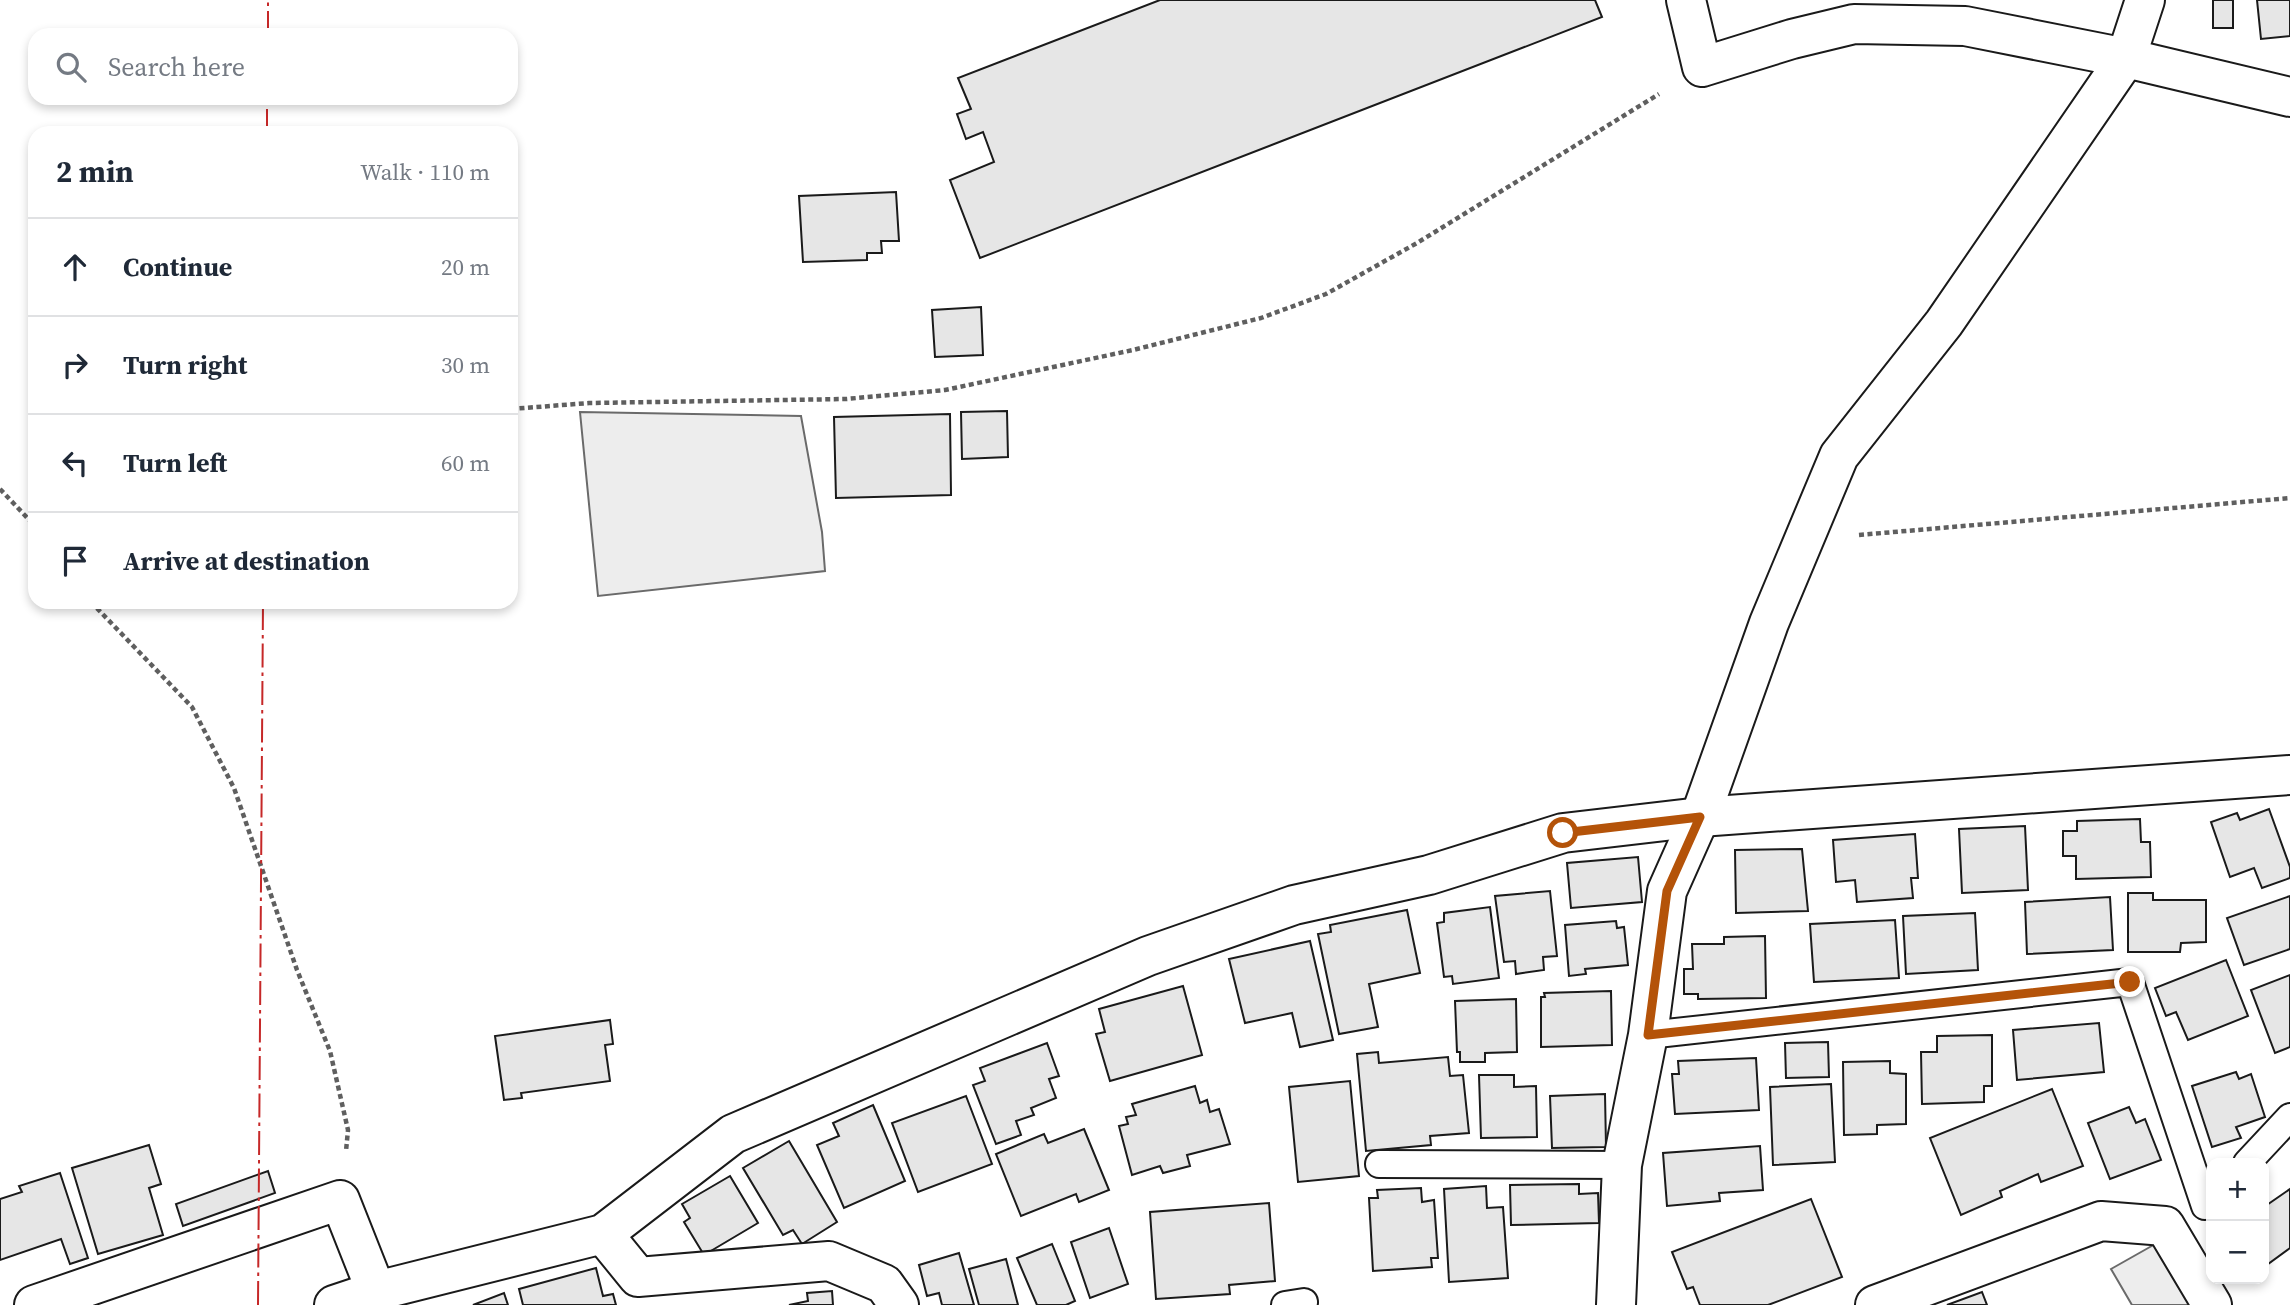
<!DOCTYPE html>
<meta charset="utf-8">
<style>
:root{--surface:#fff;--page:#f6f6f7;--text:#1f2937;--muted:#747a83;--line:#e0e1e3}
body{margin:0;font-family:"Source Serif 4",serif;background:var(--page);color:var(--text)}
.controls{position:absolute;right:21px;bottom:21px;display:grid;overflow:hidden;border-radius:14px;box-shadow:0 4px 10px #0003}
.controls button{width:63px;height:63px;display:grid;place-items:center;padding:0;border:0;border-bottom:2px solid var(--line);background:var(--surface);color:var(--text);font:35px sans-serif}
.stop{position:absolute;width:21px;height:21px;margin:-16px;border:5px solid #b45309;border-radius:50%;background:#fff}
.stop.end{background:#b45309;border-color:#fff;box-shadow:0 2px 7px #0008}
.list{margin:0;padding:0;list-style:none}
h2{display:flex;justify-content:space-between;align-items:center;height:91px;margin:0;padding:0 28px;font-size:30px}
h2 small{font-size:23px;font-weight:400;color:var(--muted)}
.list li{display:grid;grid-template-columns:46px 1fr auto;gap:21px;align-items:center;box-sizing:border-box;height:98px;padding:0 28px;border-top:2px solid var(--line)}
.list b{display:block;font-size:26px;white-space:nowrap}
.list em{font-size:23px;font-style:normal;color:var(--muted)}
.icon{flex:none;width:38px;height:38px;fill:none;stroke:currentColor;stroke-width:2;stroke-linecap:round;stroke-linejoin:round}
.map{position:relative;flex:none;width:2290px;height:1305px;overflow:hidden}
.search{position:absolute;background:var(--surface);box-shadow:0 4px 10px #0003;left:28px;top:28px;width:490px;height:77px;display:flex;align-items:center;gap:18px;box-sizing:border-box;padding:0 24px;border-radius:21px;color:var(--muted);font-size:26px}
.panel{position:absolute;background:var(--surface);box-shadow:0 4px 10px #0003;left:28px;top:126px;width:490px;height:483px;border-radius:21px}
.map>svg:first-child{display:block}
.parking{fill:#ededed;stroke:#6a6a6a;stroke-width:2}
.building{fill:#e6e6e6;stroke:#1a1a1a;stroke-width:2}
.lines{fill:none;stroke-linecap:round;stroke-linejoin:round}
.service-casing{stroke:#1a1a1a;stroke-width:30}
.minor-casing{stroke:#1a1a1a;stroke-width:42}
.path{stroke:#5f5f5f;stroke-width:4.5;stroke-dasharray:5 3.5;stroke-linecap:butt}
.service{stroke:#fff;stroke-width:26}
.minor{stroke:#fff;stroke-width:38}
.power{stroke:#c62828;stroke-width:2;stroke-dasharray:24 5 3.5 5;stroke-linecap:butt}
.route{stroke:#b45309;stroke-width:9}
</style>
<div class="map">
<svg width="2290" height="1305" viewBox="0 0 2290 1305">
<rect width="100%" height="100%" fill="#fff"/>
<g class="parking">
<polygon points="580,412 801,416 822,532 825,571 598,596"/>
<polygon points="2157,1243 2192,1305 2132,1305 2111,1269"/>
</g>
<g class="building">
<polygon points="1160,0 1595,0 1602,17 980,258 950,180 994,162 983,132 966,139 957,114 971,109 958,78"/>
<rect x="2213" y="0" width="20" height="28"/>
<polygon points="2257,0 2290,0 2290,36 2261,39"/>
<polygon points="896,192 899,241 881,241 882,253 867,253 867,260 803,262 799,196"/>
<polygon points="981,307 983,355 935,357 932,310"/>
<polygon points="1007,411 1008,457 962,459 961,412"/>
<polygon points="950,414 951,495 836,498 834,417"/>
<polygon points="2269,809 2290,867 2290,878 2262,888 2254,868 2230,877 2211,822 2237,813 2240,820"/>
<polygon points="2140,819 2141,842 2150,842 2151,877 2076,879 2076,856 2063,856 2063,831 2077,831 2077,821"/>
<polygon points="2025,826 2028,890 1962,893 1959,829"/>
<polygon points="1915,834 1918,878 1911,878 1913,898 1857,902 1855,880 1836,882 1833,840"/>
<polygon points="1802,849 1808,911 1736,913 1735,850"/>
<polygon points="1638,857 1642,902 1571,908 1567,863"/>
<polygon points="1550,891 1557,956 1543,957 1544,970 1516,974 1515,961 1504,962 1495,896"/>
<polygon points="2128,893 2153,893 2153,900 2206,900 2206,942 2181,943 2180,952 2128,952"/>
<polygon points="2290,896 2290,949 2244,965 2227,918"/>
<polygon points="2110,897 2113,950 2027,954 2025,902"/>
<polygon points="1490,907 1499,978 1453,984 1452,976 1444,977 1437,923 1444,922 1444,913"/>
<polygon points="1407,910 1420,973 1369,984 1378,1027 1339,1034 1318,934 1331,932 1330,925"/>
<polygon points="1975,913 1978,970 1906,974 1903,916"/>
<polygon points="1895,920 1899,978 1814,982 1810,924"/>
<polygon points="1616,921 1617,928 1624,927 1628,965 1585,969 1586,974 1569,976 1565,925"/>
<polygon points="1765,936 1766,998 1698,999 1698,994 1684,994 1684,969 1693,969 1692,944 1724,944 1724,937"/>
<polygon points="1310,941 1333,1040 1300,1047 1292,1013 1245,1023 1229,959"/>
<polygon points="2226,960 2248,1016 2188,1040 2176,1012 2166,1016 2155,988"/>
<polygon points="2290,975 2290,1047 2275,1053 2251,990"/>
<polygon points="1183,986 1202,1055 1110,1081 1096,1034 1105,1032 1099,1009"/>
<polygon points="1611,991 1612,1045 1541,1047 1541,997 1545,997 1544,993"/>
<polygon points="1516,999 1517,1052 1485,1053 1485,1062 1460,1062 1460,1052 1457,1052 1455,1001"/>
<polygon points="610,1020 613,1044 605,1045 610,1081 521,1093 522,1098 504,1100 495,1036"/>
<polygon points="2099,1023 2104,1072 2017,1080 2013,1030"/>
<polygon points="1992,1035 1992,1086 1984,1086 1984,1102 1922,1104 1921,1052 1937,1052 1937,1036"/>
<polygon points="1828,1042 1829,1077 1786,1078 1785,1043"/>
<polygon points="1047,1043 1059,1076 1049,1079 1056,1098 1031,1108 1034,1115 1016,1121 1021,1135 996,1144 973,1085 985,1081 980,1068"/>
<polygon points="1378,1052 1379,1063 1448,1057 1450,1076 1463,1075 1469,1133 1430,1136 1431,1145 1366,1151 1357,1054"/>
<polygon points="1756,1058 1759,1110 1675,1114 1672,1074 1679,1074 1678,1061"/>
<polygon points="1890,1061 1890,1073 1906,1074 1906,1124 1877,1125 1877,1134 1844,1135 1843,1062"/>
<polygon points="2236,1072 2239,1079 2251,1074 2265,1117 2236,1127 2241,1138 2212,1147 2192,1086"/>
<polygon points="1479,1075 1514,1075 1514,1087 1536,1086 1537,1137 1481,1138"/>
<polygon points="1350,1081 1359,1176 1298,1182 1289,1087"/>
<polygon points="1831,1084 1835,1162 1773,1165 1770,1087"/>
<polygon points="1195,1086 1200,1103 1207,1100 1210,1112 1219,1109 1230,1144 1187,1155 1190,1166 1163,1173 1160,1166 1132,1175 1119,1126 1128,1124 1126,1117 1136,1115 1132,1104"/>
<polygon points="2052,1089 2083,1166 2041,1182 2038,1174 2000,1191 2002,1197 1961,1215 1930,1138"/>
<polygon points="1605,1094 1606,1147 1552,1148 1550,1096"/>
<polygon points="966,1096 992,1164 918,1192 892,1123"/>
<polygon points="873,1105 905,1181 844,1208 817,1145 839,1136 833,1123"/>
<polygon points="2129,1107 2136,1123 2145,1119 2161,1160 2110,1179 2088,1123"/>
<polygon points="1084,1129 1109,1190 1079,1202 1076,1194 1021,1216 996,1154 1044,1134 1048,1143"/>
<polygon points="789,1141 837,1222 802,1244 793,1230 783,1235 743,1168"/>
<polygon points="149,1145 161,1184 149,1188 163,1235 98,1254 72,1168"/>
<polygon points="1760,1146 1763,1190 1719,1193 1720,1201 1667,1206 1663,1153"/>
<polygon points="268,1171 275,1193 183,1226 176,1204"/>
<polygon points="60,1173 88,1258 70,1264 61,1239 0,1260 0,1199 22,1192 19,1186"/>
<polygon points="730,1176 758,1223 704,1255 684,1222 690,1218 682,1204"/>
<polygon points="1579,1184 1579,1194 1598,1193 1599,1223 1511,1225 1510,1185"/>
<polygon points="1486,1186 1487,1208 1503,1207 1508,1278 1449,1282 1444,1189"/>
<polygon points="1421,1188 1422,1202 1434,1200 1438,1258 1431,1258 1432,1267 1373,1271 1369,1198 1378,1198 1377,1190"/>
<polygon points="2290,1189 2290,1248 2264,1267 2264,1207"/>
<polygon points="1811,1199 1842,1277 1768,1305 1700,1305 1693,1287 1687,1289 1672,1252"/>
<polygon points="1269,1203 1275,1281 1229,1285 1230,1294 1156,1299 1150,1212"/>
<polygon points="1109,1228 1128,1284 1090,1298 1071,1242"/>
<polygon points="1052,1244 1075,1301 1066,1305 1037,1305 1017,1258"/>
<polygon points="959,1253 974,1305 942,1305 939,1293 927,1296 919,1265"/>
<polygon points="1006,1259 1018,1305 979,1305 969,1269"/>
<polygon points="596,1268 603,1296 613,1294 616,1305 523,1305 519,1289"/>
<polygon points="832,1291 833,1305 789,1305 808,1301 807,1293"/>
<polygon points="1982,1292 1987,1305 1947,1305"/>
<polygon points="504,1293 508,1305 473,1305"/>
</g>
<g class="lines">
<g class="service-casing">
<g id="service">
<polyline points="1648,1035 2130,982 2205,1206"/>
<polyline points="2247,1163 2290,1117"/>
<polyline points="1379,1164 1622,1165"/>
<polyline points="1285,1305 1304,1302"/>
</g>
</g>
<g class="minor-casing">
<g id="minor">
<polyline points="1686,0 1702,67 1792,39 1854,24 1965,26 2126,58 2290,97"/>
<polyline points="603,1234 638,1277 829,1261 884,1284 899,1305"/>
<polyline points="34,1305 340,1200 376,1291"/>
<polyline points="334,1305 376,1291 603,1234 733,1134 1148,956 1294,905 1429,875 1563,833 1700,817 2290,775"/>
<polyline points="1616,1305 1622,1165 1648,1035 1667,891 1700,817 1769,623 1839,456 1944,323 2126,58 2145,0"/>
<polyline points="1875,1305 2101,1221 2165,1226 2212,1305"/>
</g>
</g>
<g class="path">
<polyline points="511,409 589,403 846,399 945,390 1133,350 1261,318 1326,294 1417,243 1659,94"/>
<polyline points="0,489 35,526"/>
<polyline points="1859,535 2290,498"/>
<polyline points="91,602 192,707 234,788 297,970 330,1051 348,1130 346,1151"/>
</g>
<use href="#service" class="service"/>
<use href="#minor" class="minor"/>
<g class="power">
<polyline points="268,35 268,0"/>
<polyline points="267,133 267,98"/>
<polyline points="258,1305 263,602"/>
</g>
</g>
<g class="lines">
<polyline class="route" points="1563,833 1700,817 1667,891 1648,1035 2130,982"/>
</g>
</svg>
<div class="controls">
<button>+</button>
<button>−</button>
</div>
<div class="stop" style="left:1563px;top:833px"></div>
<div class="stop end" style="left:2130px;top:982px"></div>
<div class="search"><svg class="icon" aria-label="search" viewBox="0 0 24 24"><circle cx="10" cy="10" r="6"/><path d="M15 15l6 6"/></svg>Search here</div>
<section class="panel">
<h2>2 min<small>Walk · 110 m</small></h2>
<ul class="list">
<li><svg class="icon" aria-label="ahead" viewBox="0 0 24 24"><path d="M12 20V5M6 11l6-6 6 6"/></svg><div><b>Continue</b></div><em>20 m</em></li>
<li><svg class="icon" aria-label="right" viewBox="0 0 24 24"><path d="M7 20v-9h11M14 6l5 5-5 5"/></svg><div><b>Turn right</b></div><em>30 m</em></li>
<li><svg class="icon" aria-label="left" viewBox="0 0 24 24"><path d="M17 20v-9H6M10 6l-5 5 5 5"/></svg><div><b>Turn left</b></div><em>60 m</em></li>
<li><svg class="icon" aria-label="arrive" viewBox="0 0 24 24"><path d="M6 21V4h12l-3 4 3 4H6"/></svg><div><b>Arrive at destination</b></div></li>
</ul>
</section>
</div>
